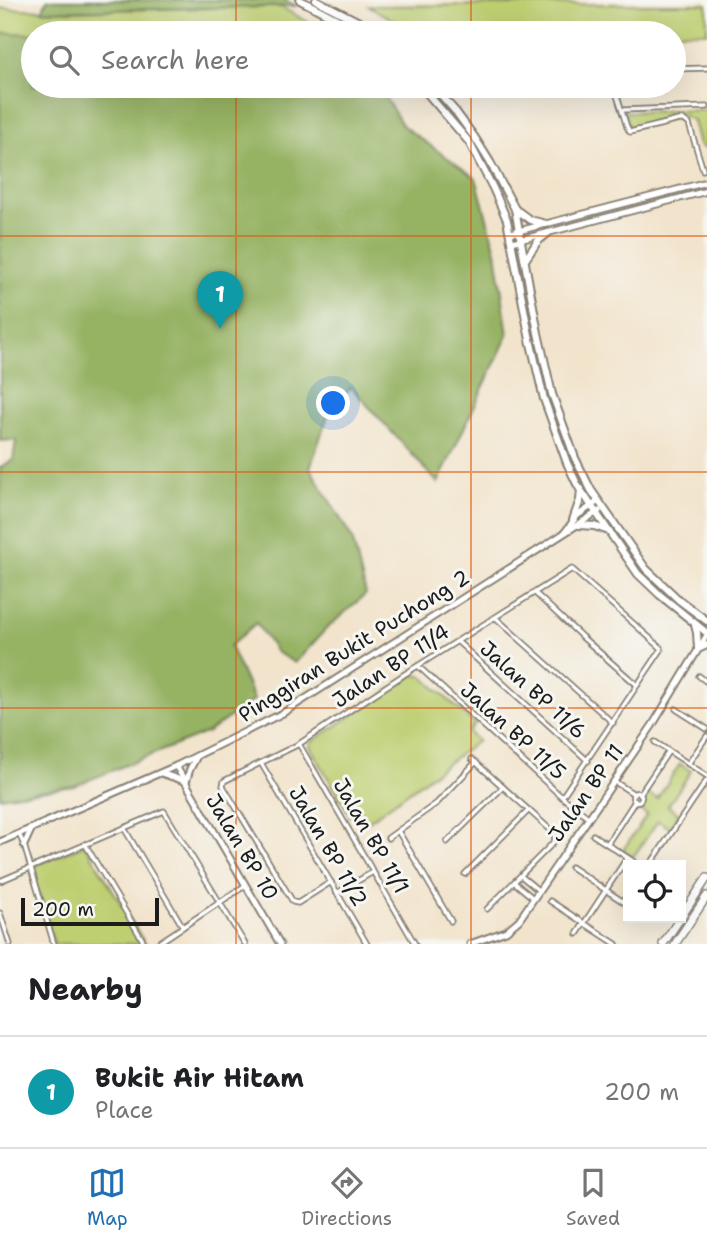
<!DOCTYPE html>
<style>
:root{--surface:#fff;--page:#f2f2f2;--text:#202124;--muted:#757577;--line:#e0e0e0;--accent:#1f6fb2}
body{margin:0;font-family:"Shantell Sans",sans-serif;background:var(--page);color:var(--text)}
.controls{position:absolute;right:21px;bottom:21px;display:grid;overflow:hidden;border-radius:0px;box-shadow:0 7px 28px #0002}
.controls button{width:63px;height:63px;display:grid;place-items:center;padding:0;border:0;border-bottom:2px solid var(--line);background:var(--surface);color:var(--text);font:35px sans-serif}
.scale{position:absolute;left:21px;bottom:18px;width:138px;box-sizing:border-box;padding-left:7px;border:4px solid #1c1c1c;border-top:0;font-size:19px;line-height:24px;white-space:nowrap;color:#1c1c1c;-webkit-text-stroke:5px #f6f6f2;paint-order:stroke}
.you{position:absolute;left:334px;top:404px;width:24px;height:24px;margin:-18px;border:5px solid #fff;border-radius:50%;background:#1a73e8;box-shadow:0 0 0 10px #1a73e833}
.badge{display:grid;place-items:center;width:46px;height:46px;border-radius:50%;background:var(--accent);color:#fff;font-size:23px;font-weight:700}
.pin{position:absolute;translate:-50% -58px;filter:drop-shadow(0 2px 4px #0008)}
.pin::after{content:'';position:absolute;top:37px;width:24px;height:21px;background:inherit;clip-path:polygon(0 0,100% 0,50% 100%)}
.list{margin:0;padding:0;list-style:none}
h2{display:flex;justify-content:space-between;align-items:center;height:91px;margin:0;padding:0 28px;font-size:30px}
h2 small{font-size:23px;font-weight:400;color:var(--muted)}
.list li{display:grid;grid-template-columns:46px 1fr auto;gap:21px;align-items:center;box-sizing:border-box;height:112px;padding:0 28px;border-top:2px solid var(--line)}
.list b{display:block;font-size:26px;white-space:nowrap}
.list p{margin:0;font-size:23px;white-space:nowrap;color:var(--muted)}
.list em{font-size:23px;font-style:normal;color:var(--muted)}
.icon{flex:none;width:38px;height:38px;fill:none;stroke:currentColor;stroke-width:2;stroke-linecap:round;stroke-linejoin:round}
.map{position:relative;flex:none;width:707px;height:944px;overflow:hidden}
.search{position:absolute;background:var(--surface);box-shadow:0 7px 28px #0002;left:21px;right:21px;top:21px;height:77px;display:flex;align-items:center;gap:18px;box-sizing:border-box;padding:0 24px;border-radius:38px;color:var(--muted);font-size:26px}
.sheet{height:203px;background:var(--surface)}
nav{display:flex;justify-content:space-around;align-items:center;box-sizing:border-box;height:98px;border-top:2px solid var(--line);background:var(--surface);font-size:19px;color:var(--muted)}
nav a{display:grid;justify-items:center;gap:4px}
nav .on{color:var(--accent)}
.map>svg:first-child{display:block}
.green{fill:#becf72;stroke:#6d7647;stroke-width:2}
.forest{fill:#96b264;stroke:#596740;stroke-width:2}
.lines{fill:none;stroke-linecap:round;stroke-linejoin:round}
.street-casing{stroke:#878074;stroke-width:7}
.secondary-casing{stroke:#878074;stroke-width:9}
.primary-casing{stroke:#878074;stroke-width:10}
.highway-casing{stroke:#878074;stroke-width:10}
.street{stroke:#fff;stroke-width:3.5}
.secondary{stroke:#fff;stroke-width:5}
.primary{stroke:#fff;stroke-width:6}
.highway{stroke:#fff;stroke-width:7}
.grid{fill:none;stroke:#de560d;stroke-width:2;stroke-opacity:0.55}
.labels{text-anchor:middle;stroke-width:6;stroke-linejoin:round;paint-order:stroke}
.street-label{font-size:21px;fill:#1c1c1c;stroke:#f6f6f2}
</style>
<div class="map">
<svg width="707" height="944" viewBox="0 0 707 944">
<rect width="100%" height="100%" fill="#f6f6f2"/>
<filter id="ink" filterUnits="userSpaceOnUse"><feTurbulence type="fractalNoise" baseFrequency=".0143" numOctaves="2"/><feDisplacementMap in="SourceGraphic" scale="14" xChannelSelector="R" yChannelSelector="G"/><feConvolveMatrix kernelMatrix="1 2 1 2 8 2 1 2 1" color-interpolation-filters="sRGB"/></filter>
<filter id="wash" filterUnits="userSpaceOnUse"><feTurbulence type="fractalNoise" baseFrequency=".00686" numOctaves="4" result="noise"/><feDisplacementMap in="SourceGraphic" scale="28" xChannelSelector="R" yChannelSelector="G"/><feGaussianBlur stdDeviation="1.57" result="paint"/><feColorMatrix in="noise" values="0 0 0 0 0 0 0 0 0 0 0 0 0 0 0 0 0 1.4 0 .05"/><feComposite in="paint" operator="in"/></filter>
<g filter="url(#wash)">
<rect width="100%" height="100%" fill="#f2e4cc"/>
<g class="green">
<polygon points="625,4 707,4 707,32 416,33 369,6"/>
<polygon points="281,7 327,33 33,33 33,37 0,36 0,8 67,11"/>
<polygon points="707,110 706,149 699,145 693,121 684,116 633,127 628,126 625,112"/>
<polygon points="414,675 422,676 475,724 468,732 478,741 367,822 360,812 351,817 310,747 311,742"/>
<polygon points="680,764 691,771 668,806 679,814 670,828 658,821 633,857 623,850 647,815 636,807 637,804 645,799 645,792 657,799"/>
<polygon points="85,844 145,944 54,944 30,868"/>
</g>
<g class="forest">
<polygon points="47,0 284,0 297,6 42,11"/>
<polygon points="205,28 320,30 331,33 102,33"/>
<polygon points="0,33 33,34 33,86 378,86 403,126 476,178 496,251 508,335 438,483 351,387 329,412 310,468 352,538 366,594 326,629 295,663 276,652 256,623 230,646 254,700 208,732 74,786 0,797 0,467 13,460 16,440 0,441"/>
</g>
</g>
<g filter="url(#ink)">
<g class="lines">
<g class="street-casing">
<g id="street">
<polyline points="674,69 707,68"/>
<polyline points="614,86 627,127 630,132 679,120 684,120 689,124 703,170"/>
<polyline points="622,110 707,107"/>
<polyline points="535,593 582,637 637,685"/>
<polyline points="496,618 613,723"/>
<polyline points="458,642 588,761"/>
<polyline points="418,666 562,797 588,817"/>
<polyline points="699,676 707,682"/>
<polyline points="676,709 707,729"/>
<polyline points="655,742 707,776"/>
<polyline points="299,744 415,944"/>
<polyline points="472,759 554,833 555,840 551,845 487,909"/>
<polyline points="261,763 367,944"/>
<polyline points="688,764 707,736"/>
<polyline points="615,782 634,794"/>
<circle cx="637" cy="797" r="4.5"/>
<polyline points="640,794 668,752"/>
<polyline points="124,828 183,927"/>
<polyline points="398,831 451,921"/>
<polyline points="19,834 24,845 54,944"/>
<polyline points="593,835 639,865"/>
<polyline points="388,838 437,803 476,762"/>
<polyline points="447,842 503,787"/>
<polyline points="85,844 145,944"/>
<polyline points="607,844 635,801"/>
<polyline points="650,865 707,780"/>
<polyline points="571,867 628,905"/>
<polyline points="465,874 529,810"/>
<polyline points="521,876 538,890"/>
<polyline points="0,881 164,811 245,944"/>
<polyline points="331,882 298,903 293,902 223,786 224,781 299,744 408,672 572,569 660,647 661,650 562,797"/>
<polyline points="515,883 533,898"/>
<polyline points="337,893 373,872"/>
<polyline points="550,901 616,944"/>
<polyline points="0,913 10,944"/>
<polyline points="577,934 627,858"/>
<polyline points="157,944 246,885"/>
</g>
</g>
<g class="secondary-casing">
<g id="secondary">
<polyline points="511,233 707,182"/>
<polyline points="512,242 707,191"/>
<polyline points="565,532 577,516 597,502"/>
<polyline points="176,766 280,944"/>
<polyline points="161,773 184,781"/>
<polyline points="186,782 190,769 197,756"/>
<polyline points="0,842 176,766 283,713 599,511"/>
<polyline points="24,845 31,830"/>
<polyline points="470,944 506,931 519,920 652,726 707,635"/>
</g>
</g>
<g class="primary-casing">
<g id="primary">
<polyline points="300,0 354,28 361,33"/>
<polyline points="316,0 359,22 374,33"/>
<polyline points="421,86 469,142 493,188 507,220 529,335 544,399 567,463 578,486 638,574 660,595 707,633"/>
<polyline points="433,86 456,112 475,138 490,162 515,209 538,333 552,394 575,458 591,490 646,569 679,600 707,621"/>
<polyline points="515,209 530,220 546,224"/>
<polyline points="525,260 538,241 548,233"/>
<polyline points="573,520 580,500 581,489"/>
<polyline points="579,525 594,526 606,530"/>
<polyline points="695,625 697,633 698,649 707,645"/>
</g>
</g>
<g class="highway-casing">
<g id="highway">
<polyline points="663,944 707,878"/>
<polyline points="675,944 707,896"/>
</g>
</g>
<use href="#street" class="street"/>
<use href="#secondary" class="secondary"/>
<use href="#primary" class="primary"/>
<use href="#highway" class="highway"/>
</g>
</g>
<path class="grid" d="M236,0V33M471,0V33M236,86V944M471,86V944M0,236H707M0,472H707M0,708H707"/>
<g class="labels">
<g class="street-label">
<text transform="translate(354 646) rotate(-32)" y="7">Pinggiran Bukit Puchong 2</text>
<text transform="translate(391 666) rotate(-33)" y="7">Jalan BP 11/4</text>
<text transform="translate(533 690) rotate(42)" y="7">Jalan BP 11/6</text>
<text transform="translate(513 731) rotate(42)" y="7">Jalan BP 11/5</text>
<text transform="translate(586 793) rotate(-55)" y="7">Jalan BP 11</text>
<text transform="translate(371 836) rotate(60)" y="7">Jalan BP 11/1</text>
<text transform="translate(328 846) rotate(60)" y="7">Jalan BP 11/2</text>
<text transform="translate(242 847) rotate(59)" y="7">Jalan BP 10</text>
</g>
</g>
</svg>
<div class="controls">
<button><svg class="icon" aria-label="locate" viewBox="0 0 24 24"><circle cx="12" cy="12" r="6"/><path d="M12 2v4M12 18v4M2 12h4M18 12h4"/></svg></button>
</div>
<div class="scale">200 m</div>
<div class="you"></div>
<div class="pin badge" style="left:220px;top:329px;background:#0f9aa8">1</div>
<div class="search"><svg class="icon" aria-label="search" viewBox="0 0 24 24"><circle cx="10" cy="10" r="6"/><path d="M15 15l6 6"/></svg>Search here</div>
</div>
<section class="sheet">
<h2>Nearby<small></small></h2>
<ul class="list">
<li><span class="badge" style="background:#0f9aa8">1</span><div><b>Bukit Air Hitam</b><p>Place</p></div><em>200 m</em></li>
</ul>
</section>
<nav>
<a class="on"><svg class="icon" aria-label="map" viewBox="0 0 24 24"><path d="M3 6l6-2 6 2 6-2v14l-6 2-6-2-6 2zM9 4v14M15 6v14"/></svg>Map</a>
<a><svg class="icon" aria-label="directions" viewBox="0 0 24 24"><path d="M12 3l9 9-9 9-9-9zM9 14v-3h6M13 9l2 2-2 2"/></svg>Directions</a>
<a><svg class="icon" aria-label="saved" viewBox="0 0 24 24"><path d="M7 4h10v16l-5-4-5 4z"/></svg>Saved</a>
</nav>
